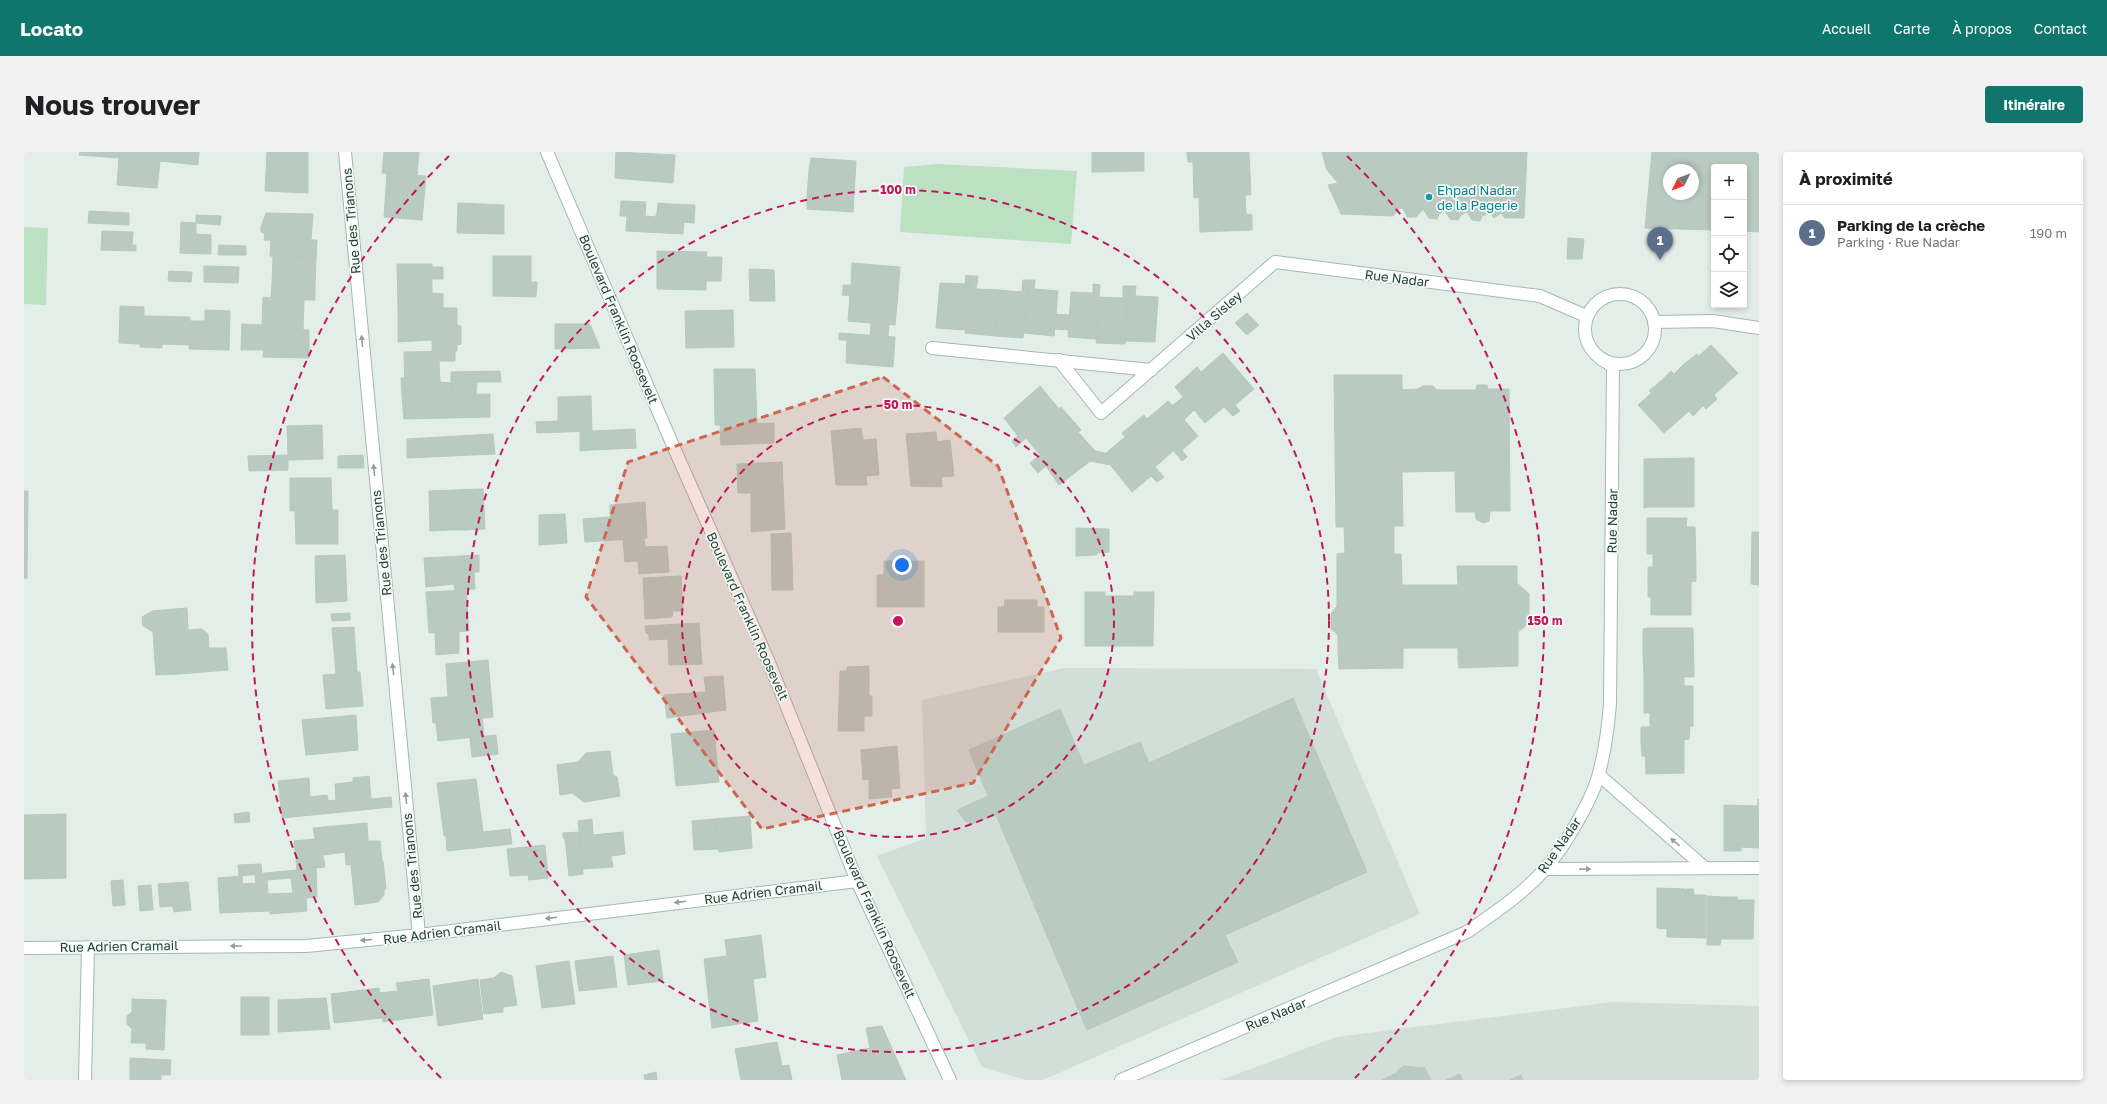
<!DOCTYPE html>
<html lang="fr">
<meta charset="utf-8">
<style>
:root{--surface:#fff;--page:#f2f2f2;--text:#202124;--muted:#757577;--line:#e0e0e0;--accent:#0f766e}
body{margin:0;font-family:"Golos Text",sans-serif;background:var(--page);color:var(--text)}
.controls{position:absolute;right:12px;top:12px;display:grid;overflow:hidden;border-radius:4px;box-shadow:0 2px 6px #0003}
.controls button{width:36px;height:36px;display:grid;place-items:center;padding:0;border:0;border-bottom:1px solid var(--line);background:var(--surface);color:var(--text);font:20px sans-serif}
.compass{position:absolute;left:1639px;top:12px;width:36px;height:36px;border-radius:50%;background:var(--surface);box-shadow:0 2px 6px #0003;rotate:227deg}
.you{position:absolute;left:878px;top:413px;width:14px;height:14px;margin:-10px;border:3px solid #fff;border-radius:50%;background:#1a73e8;box-shadow:0 0 0 6px #1a73e833}
.badge{display:grid;place-items:center;width:26px;height:26px;border-radius:50%;background:var(--accent);color:#fff;font-size:13px;font-weight:700}
.pin{position:absolute;translate:-50% -33px;filter:drop-shadow(0 1px 2px #0008)}
.pin::after{content:'';position:absolute;top:21px;width:14px;height:12px;background:inherit;clip-path:polygon(0 0,100% 0,50% 100%)}
.list{margin:0;padding:0;list-style:none}
h2{display:flex;justify-content:space-between;align-items:center;height:52px;margin:0;padding:0 16px;font-size:17px}
h2 small{font-size:13px;font-weight:400;color:var(--muted)}
.list li{display:grid;grid-template-columns:26px 1fr auto;gap:12px;align-items:center;box-sizing:border-box;height:56px;padding:0 16px;border-top:1px solid var(--line)}
.list b{display:block;font-size:15px;white-space:nowrap}
.list p{margin:0;font-size:13px;white-space:nowrap;color:var(--muted)}
.list em{font-size:13px;font-style:normal;color:var(--muted)}
.icon{flex:none;width:22px;height:22px;fill:none;stroke:currentColor;stroke-width:2;stroke-linecap:round;stroke-linejoin:round}
.map{position:relative;flex:none;width:1735px;height:928px;overflow:hidden;border-radius:4px}
header{display:flex;align-items:center;gap:24px;box-sizing:border-box;height:56px;padding:0 20px;background:var(--accent);color:#fff}
header strong{font-size:19px}
nav{display:flex;gap:22px;margin-inline-start:auto;font-size:14px}
.intro{display:flex;align-items:center;justify-content:space-between;box-sizing:border-box;height:96px;padding:0 24px}
h1{margin:0;font-size:28px}
.button{padding:10px 18px;border-radius:4px;background:var(--accent);color:#fff;font-size:14px;font-weight:700}
main{display:flex;gap:24px;padding:0 24px}
aside{flex:1;background:var(--surface);border-radius:4px;box-shadow:0 2px 6px #0003}
.map>svg:first-child{display:block}
.built{fill:#d2ded8}
.green{fill:#bce1c2}
.building{fill:#b9cac1;stroke:#b6c9bf;fill-rule:evenodd}
.lines{fill:none;stroke-linecap:round;stroke-linejoin:round}
.minor-casing{stroke:#a6b7b0;stroke-width:14}
.minor{stroke:#fff;stroke-width:12}
.oneway{fill:#90a09a}
.marked{fill:#cf6650;fill-opacity:0.2;stroke:#cf6650;stroke-width:3;stroke-dasharray:8 5;stroke-linejoin:round}
.ring{fill:none;stroke:#c2185b;stroke-width:2;stroke-dasharray:7 5}
.culture-dot{fill:#0f9aa8;stroke:#f5faf7;stroke-width:1.5}
.labels{text-anchor:middle;stroke-width:3.5;stroke-linejoin:round;paint-order:stroke}
.culture-label{font-size:13px;fill:#0d838f;stroke:#f5faf7;text-anchor:start}
.street-label{font-size:13px;fill:#224236;stroke:#f5faf7}
.centre{fill:#c2185b;stroke:#f5faf7;stroke-width:2}
.ring-label{font-size:12px;text-anchor:middle;font-weight:bold;fill:#c2185b;stroke:#f5faf7;stroke-width:3.5;stroke-linejoin:round;paint-order:stroke}
</style>
<header>
<strong>Locato</strong>
<nav><a>Accueil</a><a>Carte</a><a>À propos</a><a>Contact</a></nav>
</header>
<div class="intro"><h1>Nous trouver</h1><a class="button">Itinéraire</a></div>
<main>
<div class="map">
<svg width="1735" height="928" viewBox="0 0 1735 928">
<rect width="100%" height="100%" fill="#e4eee9"/>
<g class="built">
<polygon points="1040,516 1292,517 1396,762 1019,928 1002,928 958,915 853,704 902,686 898,548"/>
<polygon points="1589,850 1735,854 1735,928 1197,928 1312,885"/>
</g>
<g class="green">
<polygon points="913,12 1053,19 1047,92 876,80 880,15"/>
<polygon points="0,75 24,76 22,153 0,152"/>
</g>
<g class="building">
<polygon points="56,0 175,0 174,13 136,9 133,36 93,33 95,6 55,3"/>
<polygon points="243,0 284,0 284,41 241,39"/>
<polygon points="360,0 395,0 393,23 358,21"/>
<polygon points="592,0 651,3 649,31 591,26"/>
<polygon points="1068,0 1120,0 1120,19 1068,20"/>
<polygon points="1163,0 1225,0 1227,43 1221,43 1222,62 1228,63 1228,78 1176,80 1175,45 1170,46 1169,10 1164,10"/>
<polygon points="1298,0 1503,0 1500,66 1481,66 1477,61 1470,66 1466,61 1458,64 1456,69 1448,68 1443,60 1437,63 1434,68 1426,67 1421,59 1415,62 1413,67 1405,66 1399,57 1392,65 1383,65 1379,56 1374,57 1369,64 1317,62 1304,33 1314,31 1303,18"/>
<path d="M1628,0H1735V80L1720,79V15H1690V78L1621,76ZM1645,18H1669V42H1645Z"/>
<polygon points="787,6 832,9 829,60 783,57 783,44 788,44 789,32 790,18 785,18"/>
<polygon points="785,18 790,18 789,32 784,32"/>
<polygon points="363,21 402,24 398,68 360,65"/>
<polygon points="784,32 789,32 788,44 783,44"/>
<polygon points="597,49 622,50 621,64 632,65 632,62 645,63 646,52 671,53 670,71 660,70 659,82 602,79 603,64 596,64"/>
<polygon points="434,51 480,53 480,82 433,81"/>
<polygon points="634,51 646,52 645,63 633,62"/>
<polygon points="65,59 105,61 105,73 64,71"/>
<polygon points="242,61 284,62 283,88 293,88 292,106 246,104 247,88 240,88 241,82 237,80 237,75"/>
<polygon points="284,62 289,62 287,88 283,88"/>
<polygon points="172,63 197,64 196,73 172,71"/>
<polygon points="157,70 172,71 172,82 187,83 187,102 156,101"/>
<polygon points="78,79 109,80 108,93 112,93 112,99 77,98"/>
<polygon points="1544,86 1560,87 1558,107 1543,107"/>
<polygon points="195,93 222,94 222,103 194,103"/>
<polygon points="633,99 683,100 682,105 698,105 697,129 682,129 682,138 633,137"/>
<polygon points="249,104 292,106 291,134 248,132"/>
<polygon points="469,104 507,104 507,130 513,130 512,145 469,144"/>
<polygon points="828,111 876,115 874,141 819,138 819,133 827,133"/>
<polygon points="373,112 408,112 408,115 419,115 419,127 408,127 408,141 419,142 419,157 374,156"/>
<polygon points="180,114 215,115 214,131 180,130"/>
<polygon points="725,117 750,118 751,149 726,149"/>
<polygon points="145,119 168,120 167,130 144,129"/>
<polygon points="942,123 946,124 942,178 912,176 916,131 941,132"/>
<polygon points="946,124 954,124 952,137 975,138 971,184 941,181"/>
<polygon points="999,128 1005,128 999,186 971,184 975,138 998,140"/>
<polygon points="1005,128 1011,128 1010,137 1034,139 1030,184 1000,181"/>
<polygon points="248,132 291,133 291,148 280,148 279,178 285,178 285,206 239,205 240,198 217,198 218,172 238,173 239,145 247,146"/>
<polygon points="1069,132 1076,133 1072,187 1044,185 1047,140 1069,141"/>
<polygon points="1099,134 1105,134 1101,192 1072,191 1075,145 1099,146"/>
<polygon points="1105,134 1112,134 1111,144 1134,145 1131,190 1101,189"/>
<polygon points="819,138 874,141 871,173 824,169 826,144 818,143"/>
<polygon points="96,154 120,155 120,164 166,165 166,169 181,169 181,158 206,159 205,198 165,197 165,193 138,192 138,196 116,195 116,192 95,191"/>
<polygon points="374,156 433,156 433,173 437,174 437,192 433,193 433,199 408,199 408,188 374,190"/>
<polygon points="709,158 710,195 662,196 661,159"/>
<polygon points="1223,161 1235,173 1223,183 1211,171"/>
<polygon points="1032,162 1045,163 1044,178 1031,177"/>
<polygon points="847,171 865,172 864,185 846,183"/>
<polygon points="531,172 566,172 576,196 531,197"/>
<polygon points="815,181 871,185 869,215 822,211 823,188 815,188"/>
<polygon points="1687,193 1714,221 1690,243 1693,247 1682,257 1650,222 1660,212 1663,215"/>
<polygon points="431,199 431,209 415,209 416,230 428,231 428,242 381,243 380,200"/>
<polygon points="1199,201 1230,237 1211,253 1216,259 1212,262 1177,220"/>
<polygon points="1673,202 1675,204 1663,215 1660,212"/>
<polygon points="1173,215 1212,262 1209,264 1200,255 1181,271 1151,235"/>
<polygon points="690,217 731,217 733,272 691,273"/>
<polygon points="476,219 477,230 427,230 427,220"/>
<polygon points="1647,219 1679,254 1669,264 1665,259 1640,281 1614,253 1640,230 1638,228"/>
<polygon points="1310,223 1378,223 1378,238 1394,237 1399,234 1409,234 1413,238 1452,238 1453,233 1463,233 1464,237 1485,237 1486,359 1466,359 1465,369 1459,371 1452,367 1451,360 1432,360 1431,319 1378,320 1379,374 1370,374 1370,402 1377,402 1378,433 1434,433 1433,414 1493,414 1493,431 1505,442 1505,471 1494,480 1494,508 1434,506 1434,496 1379,496 1379,503 1314,500 1314,483 1307,477 1307,462 1313,454 1313,402 1321,401 1320,375 1312,375"/>
<polygon points="377,226 380,226 381,243 378,244"/>
<polygon points="1638,228 1640,230 1628,241 1625,239"/>
<polygon points="453,230 452,242 428,242 428,231"/>
<polygon points="1016,234 1035,257 992,295 988,289 994,284 980,266"/>
<polygon points="466,242 466,265 380,267 378,244"/>
<polygon points="567,244 568,279 513,281 512,270 534,269 534,245"/>
<polygon points="1159,245 1170,258 1160,268 1148,254"/>
<polygon points="1144,249 1174,284 1158,298 1163,305 1158,309 1123,267"/>
<polygon points="1037,255 1057,278 1010,316 1006,311 1016,303 1002,286"/>
<polygon points="1120,263 1149,299 1131,315 1140,325 1136,328 1098,281"/>
<polygon points="750,271 750,291 697,293 696,273"/>
<polygon points="298,273 299,307 264,308 264,318 225,319 224,304 264,303 263,274"/>
<polygon points="837,276 839,288 852,287 855,323 842,324 843,333 812,333 807,279"/>
<polygon points="611,277 612,296 568,298 568,279"/>
<polygon points="556,279 568,279 568,298 556,299"/>
<polygon points="912,280 913,290 926,288 930,324 917,325 918,335 887,334 882,282"/>
<polygon points="1054,280 1072,300 1070,306 1035,333 1022,314 1014,321 1010,316"/>
<polygon points="469,282 471,302 383,306 383,287"/>
<polygon points="1101,285 1136,328 1133,330 1127,324 1108,340 1080,305 1081,302"/>
<polygon points="1071,299 1081,301 1080,305 1086,313 1066,309 1070,306"/>
<polygon points="339,303 340,316 314,316 314,304"/>
<polygon points="1670,306 1670,355 1624,355 1624,331 1620,331 1620,307"/>
<polygon points="758,310 761,377 727,380 727,341 714,341 713,312"/>
<polygon points="266,326 307,326 308,358 266,359"/>
<polygon points="1620,331 1624,331 1624,355 1620,356"/>
<polygon points="459,337 461,377 440,378 440,374 425,374 425,378 406,379 405,339"/>
<polygon points="0,339 4,339 3,426 0,426"/>
<polygon points="621,350 623,386 561,390 559,367 586,365 586,353"/>
<polygon points="308,358 314,358 314,392 272,392 271,359"/>
<polygon points="541,362 543,391 515,393 515,363"/>
<polygon points="1623,366 1653,366 1654,375 1671,375 1672,415 1629,416 1629,394 1623,394"/>
<polygon points="1653,366 1663,366 1662,376 1654,375"/>
<rect x="425" y="374" width="15" height="4"/>
<polygon points="1052,376 1085,377 1085,400 1072,401 1073,403 1052,404"/>
<polygon points="1728,380 1735,380 1735,433 1727,432"/>
<polygon points="767,381 769,438 748,438 747,382"/>
<polygon points="620,386 621,395 643,394 645,420 615,422 614,409 601,410 599,388"/>
<polygon points="1623,394 1629,394 1628,402 1623,402"/>
<polygon points="321,403 323,449 292,451 291,404"/>
<polygon points="455,403 455,420 450,420 451,437 431,438 430,432 402,435 400,406"/>
<polygon points="860,409 900,409 900,455 853,455 853,423 860,423"/>
<polygon points="1624,415 1672,415 1672,429 1667,430 1667,463 1627,463 1627,429 1624,429"/>
<polygon points="657,424 659,459 649,459 648,465 621,467 619,426"/>
<rect x="1624" y="429" width="3" height="16"/>
<polygon points="442,438 445,479 405,481 402,440"/>
<polygon points="1061,440 1081,440 1081,444 1110,444 1110,440 1130,440 1129,489 1061,490"/>
<polygon points="981,448 1013,448 1013,455 1020,455 1020,480 974,480 974,455 980,455"/>
<polygon points="163,456 164,478 178,477 184,482 185,496 202,496 204,518 155,522 154,509 131,510 129,480 119,474 118,465 128,459"/>
<polygon points="326,461 326,468 308,469 307,462"/>
<polygon points="675,471 678,512 645,513 644,487 625,488 625,483 622,481 621,474"/>
<polygon points="330,475 333,520 312,522 308,476"/>
<polygon points="1624,476 1669,476 1670,525 1620,525 1619,502 1624,501"/>
<polygon points="1624,476 1624,501 1619,502 1619,477"/>
<polygon points="435,480 435,501 412,503 411,481"/>
<polygon points="1129,489 1129,494 1095,494 1095,490"/>
<rect x="1061" y="490" width="34" height="4"/>
<polygon points="1314,500 1379,503 1379,516 1315,517"/>
<polygon points="1434,506 1494,508 1494,514 1435,516"/>
<polygon points="464,508 467,541 424,545 422,512"/>
<polygon points="154,509 155,522 132,523 131,510"/>
<polygon points="845,514 845,544 848,544 848,564 840,564 840,579 814,579 816,519 823,519 823,515"/>
<polygon points="336,520 339,554 302,557 299,523"/>
<polygon points="699,524 702,558 643,566 640,543 682,540 680,525"/>
<polygon points="1620,525 1651,525 1651,534 1669,534 1669,574 1626,575 1626,553 1620,553"/>
<rect x="1651" y="525" width="9" height="9"/>
<polygon points="467,541 469,565 459,566 457,542"/>
<polygon points="457,542 459,566 409,571 407,546"/>
<polygon points="1269,546 1343,720 1201,783 1214,810 1063,878 972,663 947,672 942,670 933,658 964,644 945,598 1036,557 1060,613 1116,590 1125,611"/>
<rect x="1620" y="553" width="6" height="8"/>
<polygon points="332,563 334,598 282,603 278,568"/>
<polygon points="458,566 460,584 414,589 412,571"/>
<polygon points="1666,574 1665,587 1660,588 1660,621 1622,622 1621,589 1617,589 1617,575"/>
<polygon points="690,578 695,630 652,634 647,582"/>
<polygon points="472,583 474,602 448,605 446,586"/>
<polygon points="1617,589 1621,589 1621,604 1618,604"/>
<polygon points="873,594 876,636 867,637 868,645 845,647 845,627 839,628 837,598"/>
<polygon points="586,599 589,623 578,640 579,647 560,650 548,641 536,643 533,613 554,610 562,601"/>
<polygon points="589,623 593,625 596,644 579,647 578,640"/>
<polygon points="345,624 347,647 367,645 368,655 258,666 254,629 285,626 286,645 303,643 304,649 312,648 311,632 329,630 329,626"/>
<polygon points="452,627 459,680 420,684 413,631"/>
<polygon points="1734,647 1735,696 1717,695 1717,692 1700,692 1700,653 1734,654"/>
<polygon points="225,660 226,670 211,671 210,662"/>
<polygon points="42,662 42,726 0,727 0,663"/>
<polygon points="726,664 728,696 695,700 690,667"/>
<polygon points="568,667 569,683 599,680 601,702 587,704 589,715 559,717 554,669"/>
<polygon points="690,667 695,697 670,698 668,669"/>
<polygon points="343,671 344,689 356,689 358,709 322,713 321,700 299,703 301,715 273,718 270,689 291,687 289,676"/>
<polygon points="486,677 488,692 423,699 422,684"/>
<polygon points="555,680 559,722 545,724 541,686 539,686 539,681"/>
<rect x="1700" y="692" width="17" height="7"/>
<polygon points="521,693 524,726 505,728 504,723 486,724 483,697"/>
<polygon points="359,709 362,737 360,737 360,743 354,750 331,753 327,713"/>
<polygon points="237,712 238,722 215,724 214,713"/>
<path d="M292,716L293,745L282,746L283,759L246,762V759L219,760L218,732L232,731L231,722ZM267,726L269,741L244,742L243,728Z"/>
<polygon points="218,724 219,760 196,761 194,726"/>
<polygon points="99,728 101,753 89,754 87,729"/>
<polygon points="164,730 167,758 150,760 149,754 136,755 134,732"/>
<polygon points="127,733 129,758 116,759 114,734"/>
<polygon points="1633,736 1661,737 1661,743 1682,743 1682,786 1643,785 1643,768 1633,768"/>
<polygon points="1662,737 1669,737 1670,743 1661,743"/>
<polygon points="1683,744 1698,745 1698,748 1730,748 1729,787 1697,787 1696,793 1683,793"/>
<rect x="1698" y="745" width="15" height="3"/>
<polygon points="1633,768 1643,768 1643,777 1633,776"/>
<polygon points="737,783 742,825 729,827 734,869 688,876 680,807 703,804 701,788"/>
<polygon points="635,798 639,829 604,833 600,803"/>
<polygon points="589,804 593,835 555,839 551,809"/>
<polygon points="545,809 551,852 518,856 512,814"/>
<polygon points="477,820 488,824 493,853 479,855 479,860 460,862 456,828 470,826"/>
<polygon points="405,827 409,863 359,870 355,841 374,839 372,831"/>
<polygon points="454,827 459,867 414,874 409,834"/>
<polygon points="355,836 358,866 310,871 307,842"/>
<rect x="217" y="845" width="28" height="38"/>
<polygon points="302,846 306,877 254,880 254,848"/>
<polygon points="108,847 142,848 140,898 122,897 122,891 107,891 108,877 103,872 103,864 108,860"/>
<polygon points="858,874 882,928 818,928 813,903 846,896 842,876"/>
<polygon points="753,890 758,914 765,913 768,928 717,928 711,897"/>
<polygon points="106,906 147,908 146,923 137,923 137,928 106,928"/>
<polygon points="1380,914 1401,916 1407,928 1358,928 1373,921 1374,918"/>
<polygon points="632,920 633,928 621,928 620,923"/>
<polygon points="1436,922 1438,928 1422,928"/>
<polygon points="1497,923 1499,928 1486,928"/>
</g>
<g class="lines">
<g class="minor-casing">
<g id="minor">
<polyline points="321,0 395,783"/>
<polyline points="523,0 650,296 744,508 833,729 926,928"/>
<circle cx="1596" cy="177" r="35"/>
<polyline points="1630,170 1689,169 1735,176"/>
<polyline points="908,196 1127,218"/>
<polyline points="1035,208 1077,261 1251,110 1516,144 1562,164"/>
<polyline points="1575,623 1680,715"/>
<polyline points="1522,717 1735,716"/>
<polyline points="0,796 282,794 395,783 833,729"/>
<polyline points="61,928 64,795"/>
<path d="M1097,928L1443,780C1470,761 1499,742 1521,717C1539,697 1569,647 1575,621C1581,599 1584,576 1586,552L1589,214L1577,207"/>
</g>
</g>
<use href="#minor" class="minor"/>
</g>
<defs><path id="oneway-solid" d="M-6-.8H1V-3.2L6.5 0L1 3.2V.8H-6Z"/></defs>
<g class="oneway">
<use href="#oneway-solid" transform="translate(338 189) rotate(-95)"/>
<use href="#oneway-solid" transform="translate(350 318) rotate(-95)"/>
<use href="#oneway-solid" transform="translate(369 517) rotate(-96)"/>
<use href="#oneway-solid" transform="translate(382 646) rotate(-96)"/>
<use href="#oneway-solid" transform="translate(1651 690) rotate(-139)"/>
<use href="#oneway-solid" transform="translate(1561 717) rotate(-1)"/>
<use href="#oneway-solid" transform="translate(656 750) rotate(173)"/>
<use href="#oneway-solid" transform="translate(527 766) rotate(173)"/>
<use href="#oneway-solid" transform="translate(342 788) rotate(175)"/>
<use href="#oneway-solid" transform="translate(212 794) rotate(-180)"/>
</g>
<path class="marked" d="M859,225L974,314L1037,486L949,631L738,677L562,445L604,310Z"/>
<g class="ring">
<circle cx="874" cy="469" r="216"/>
<circle cx="874" cy="469" r="431"/>
<path d="M417 926A647 647 0 0 1 425 4M1323 4A647 647 0 0 1 1331 926"/>
</g>
<circle class="culture-dot" cx="1405" cy="45" r="4"/>
<g class="labels">
<g class="culture-label">
<text x="1413" y="43">Ehpad Nadar<tspan x="1413" dy="15">de la Pagerie</tspan></text>
</g>
<g class="street-label">
<text transform="translate(327 69) rotate(-95)" y="5">Rue des Trianons</text>
<text transform="translate(1373 126) rotate(7)" y="5">Rue Nadar</text>
<text transform="translate(1190 164) rotate(-41)" y="5">Villa Sisley</text>
<text transform="translate(595 167) rotate(67)" y="5">Boulevard Franklin Roosevelt</text>
<text transform="translate(1588 369) rotate(-89)" y="5">Rue Nadar</text>
<text transform="translate(357 391) rotate(-96)" y="5">Rue des Trianons</text>
<text transform="translate(724 464) rotate(66)" y="5">Boulevard Franklin Roosevelt</text>
<text transform="translate(1535 693) rotate(-55)" y="5">Rue Nadar</text>
<text transform="translate(388 714) rotate(-96)" y="5">Rue des Trianons</text>
<text transform="translate(739 740) rotate(-7)" y="5">Rue Adrien Cramail</text>
<text transform="translate(851 762) rotate(66)" y="5">Boulevard Franklin Roosevelt</text>
<text transform="translate(418 780) rotate(-7)" y="5">Rue Adrien Cramail</text>
<text transform="translate(95 794) rotate(-1)" y="5">Rue Adrien Cramail</text>
<text transform="translate(1252 862) rotate(-23)" y="5">Rue Nadar</text>
</g>
</g>
<circle cx="874" cy="469" r="6" class="centre"/>
<g class="ring-label">
<text x="874" y="42">100 m</text>
<text x="874" y="257">50 m</text>
<text x="1521" y="473">150 m</text>
</g>
</svg>
<div class="controls">
<button>+</button>
<button>−</button>
<button><svg class="icon" aria-label="locate" viewBox="0 0 24 24"><circle cx="12" cy="12" r="6"/><path d="M12 2v4M12 18v4M2 12h4M18 12h4"/></svg></button>
<button><svg class="icon" aria-label="layers" viewBox="0 0 24 24"><path d="M12 4l9 5-9 5-9-5zM3 14l9 5 9-5"/></svg></button>
</div>
<svg class="compass" viewBox="-18 -18 36 36"><path d="M0-13l5 13h-10z" fill="#e53935"/><path d="M0 13l5-13h-10z" fill="#757577"/></svg>
<div class="you"></div>
<div class="pin badge" style="left:1636px;top:108px;background:#5c6f8a">1</div>
</div>
<aside>
<h2>À proximité<small></small></h2>
<ul class="list">
<li><span class="badge" style="background:#5c6f8a">1</span><div><b>Parking de la crèche</b><p>Parking · Rue Nadar</p></div><em>190 m</em></li>
</ul>
</aside>
</main>
